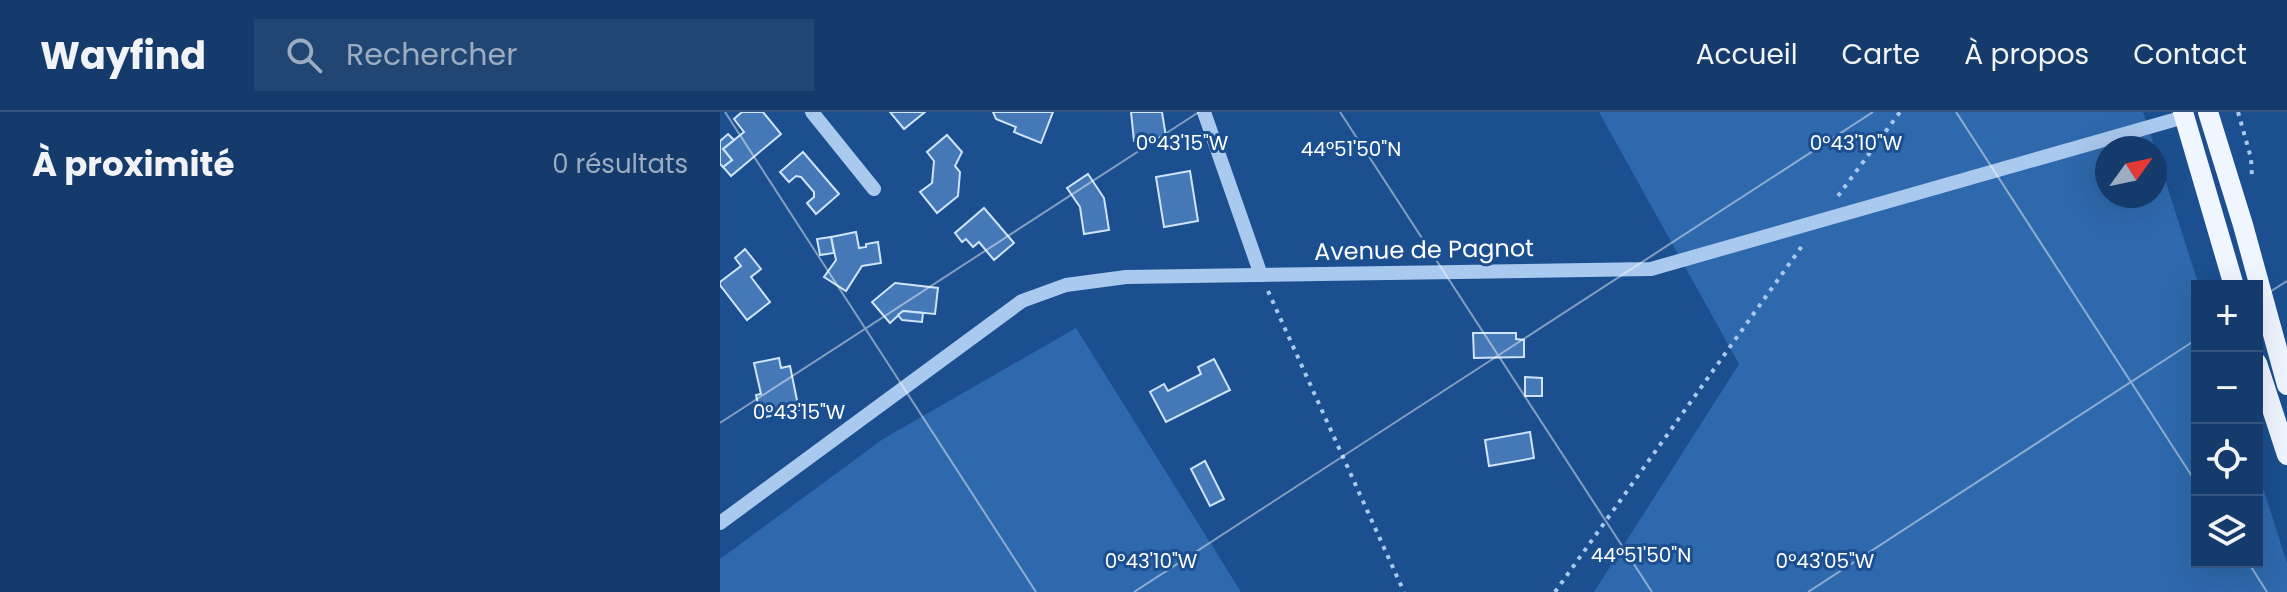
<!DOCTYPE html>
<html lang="fr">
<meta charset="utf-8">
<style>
:root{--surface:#143b6b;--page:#214673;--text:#f1f3f6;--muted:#9dadc1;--line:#33557e}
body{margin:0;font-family:Poppins,sans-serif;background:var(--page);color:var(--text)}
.controls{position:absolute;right:24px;bottom:24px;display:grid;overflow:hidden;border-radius:0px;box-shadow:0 8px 32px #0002}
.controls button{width:72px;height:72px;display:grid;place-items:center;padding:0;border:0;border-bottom:2px solid var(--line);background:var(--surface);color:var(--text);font:40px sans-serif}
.compass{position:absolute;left:1375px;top:24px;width:72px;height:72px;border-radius:50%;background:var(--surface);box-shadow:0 8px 32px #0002;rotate:57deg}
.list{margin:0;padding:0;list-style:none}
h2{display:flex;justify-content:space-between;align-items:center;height:104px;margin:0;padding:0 32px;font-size:34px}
h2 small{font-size:26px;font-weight:400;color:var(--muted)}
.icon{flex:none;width:44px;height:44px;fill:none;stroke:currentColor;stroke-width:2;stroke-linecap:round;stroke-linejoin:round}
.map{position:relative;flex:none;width:1567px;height:480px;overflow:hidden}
header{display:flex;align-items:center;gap:48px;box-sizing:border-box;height:112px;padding:0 40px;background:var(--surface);border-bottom:2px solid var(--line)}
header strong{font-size:38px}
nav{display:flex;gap:44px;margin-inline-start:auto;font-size:28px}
.search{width:560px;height:72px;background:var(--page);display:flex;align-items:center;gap:20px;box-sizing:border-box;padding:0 28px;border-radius:0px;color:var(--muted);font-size:30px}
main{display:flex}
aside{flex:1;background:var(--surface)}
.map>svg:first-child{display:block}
.green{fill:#2e69ad}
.building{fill:#4478b7;stroke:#cfe3fa;stroke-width:2}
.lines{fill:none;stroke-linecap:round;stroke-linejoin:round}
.path{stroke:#a9c9ee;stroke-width:4;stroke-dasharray:4 6;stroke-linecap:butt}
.minor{stroke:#a9c9ee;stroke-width:14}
.major{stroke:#f0f6ff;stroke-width:20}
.ticks{fill:none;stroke:#fff;stroke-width:2;stroke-opacity:0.45}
.labels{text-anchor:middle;stroke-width:6;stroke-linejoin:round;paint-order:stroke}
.street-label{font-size:24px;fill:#fff;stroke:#1b4f8f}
.ticks-label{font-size:20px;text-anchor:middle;fill:#fff;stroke:#1b4f8f;stroke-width:6;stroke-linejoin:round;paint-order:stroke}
</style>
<header>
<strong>Wayfind</strong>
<div class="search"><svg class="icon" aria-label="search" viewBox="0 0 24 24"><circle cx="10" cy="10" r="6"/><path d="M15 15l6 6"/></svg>Rechercher</div>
<nav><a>Accueil</a><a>Carte</a><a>À propos</a><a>Contact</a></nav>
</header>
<main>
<aside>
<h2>À proximité<small>0 résultats</small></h2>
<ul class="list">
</ul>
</aside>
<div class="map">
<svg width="1567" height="480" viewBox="0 0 1567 480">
<rect width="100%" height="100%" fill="#1b4f8f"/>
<g class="green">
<polygon points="879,0 1423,0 1435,36 1387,36 1387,84 1435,84 1435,36 1479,174 1477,450 1537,450 1537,357 1567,451 1567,480 874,480 1019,252"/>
<polygon points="356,216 521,480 0,480 0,447 163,327"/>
</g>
<g class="building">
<polygon points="22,0 43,0 61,22 11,64 3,55 12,48 3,37 24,20 14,7"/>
<polygon points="170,0 205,0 184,17"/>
<polygon points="273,0 333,0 321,31 294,20 296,15 276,7"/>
<polygon points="411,0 442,0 446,25 414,29"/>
<polygon points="8,22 14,28 3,37 12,48 3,55 0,52 0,29"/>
<polygon points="227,23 242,40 235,54 240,60 238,84 217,101 200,80 212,71 214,49 207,40"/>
<polygon points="83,40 119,82 96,102 87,91 94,85 94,80 81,65 76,64 69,70 60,60"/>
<polygon points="470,59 478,109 444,115 436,65"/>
<polygon points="368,62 384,86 389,118 364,122 360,95 347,76"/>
<polygon points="264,96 294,131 274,148 259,130 253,135 246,127 242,130 235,121"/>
<polygon points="136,120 139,136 146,135 146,132 158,130 161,151 142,154 126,179 104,165 116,148 111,125"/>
<polygon points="111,125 114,141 100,143 97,127"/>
<polygon points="25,137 41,157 31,165 50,190 27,208 0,173 0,170 21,154 15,146"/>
<polygon points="175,171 218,176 215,202 183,199 170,211 152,190"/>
<polygon points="183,199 203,201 202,210 182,208 178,203"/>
<polygon points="753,221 796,221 796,227 804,228 804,245 754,246"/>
<polygon points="59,246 61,256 70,254 79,298 41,306 36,283 41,282 34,251"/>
<polygon points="494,247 510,278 446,310 430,280 444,272 448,279 481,262 478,255"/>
<polygon points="805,265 822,266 822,284 805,284"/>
<polygon points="810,320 814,346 769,354 765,328"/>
<polygon points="485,349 504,387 490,394 471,357"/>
</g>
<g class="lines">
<g class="path">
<polyline points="1518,0 1531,46 1532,67"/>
<polyline points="1118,84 1180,0"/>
<polyline points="548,179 684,480"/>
<polyline points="835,480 1082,134"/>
</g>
<g class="minor">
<polyline points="92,0 154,77"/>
<polyline points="484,0 541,163"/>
<polyline points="0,411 302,189 346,173 406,165 931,157 1464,5"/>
</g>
<g class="major">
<polyline points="1463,0 1514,174"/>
<polyline points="1488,0 1523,113 1567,273"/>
<polyline points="1537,251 1567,343"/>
</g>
</g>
<path class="ticks" d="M5,0L316,480M620,0L932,480M1236,0L1477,372M1537,188L1567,169M0,311L479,0M1528,450L1547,480M414,480L1153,0M1088,480L1477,227"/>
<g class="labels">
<g class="street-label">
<text transform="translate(704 138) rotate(-1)" y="8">Avenue de Pagnot</text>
</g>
</g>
<g class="ticks-label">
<text x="462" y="38">0°43'15"W</text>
<text x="1136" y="38">0°43'10"W</text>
<text x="631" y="44">44°51'50"N</text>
<text x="79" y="307">0°43'15"W</text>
<text x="921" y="450">44°51'50"N</text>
<text x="431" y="456">0°43'10"W</text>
<text x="1105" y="456">0°43'05"W</text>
</g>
</svg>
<div class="controls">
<button>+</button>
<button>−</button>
<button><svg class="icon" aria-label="locate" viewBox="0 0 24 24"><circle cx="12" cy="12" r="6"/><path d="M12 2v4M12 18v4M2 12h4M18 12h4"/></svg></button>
<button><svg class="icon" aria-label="layers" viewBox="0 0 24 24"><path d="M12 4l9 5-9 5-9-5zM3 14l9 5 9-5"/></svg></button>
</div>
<svg class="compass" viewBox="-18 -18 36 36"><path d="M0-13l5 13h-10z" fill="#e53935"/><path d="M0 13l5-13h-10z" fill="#9dadc1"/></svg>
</div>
</main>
